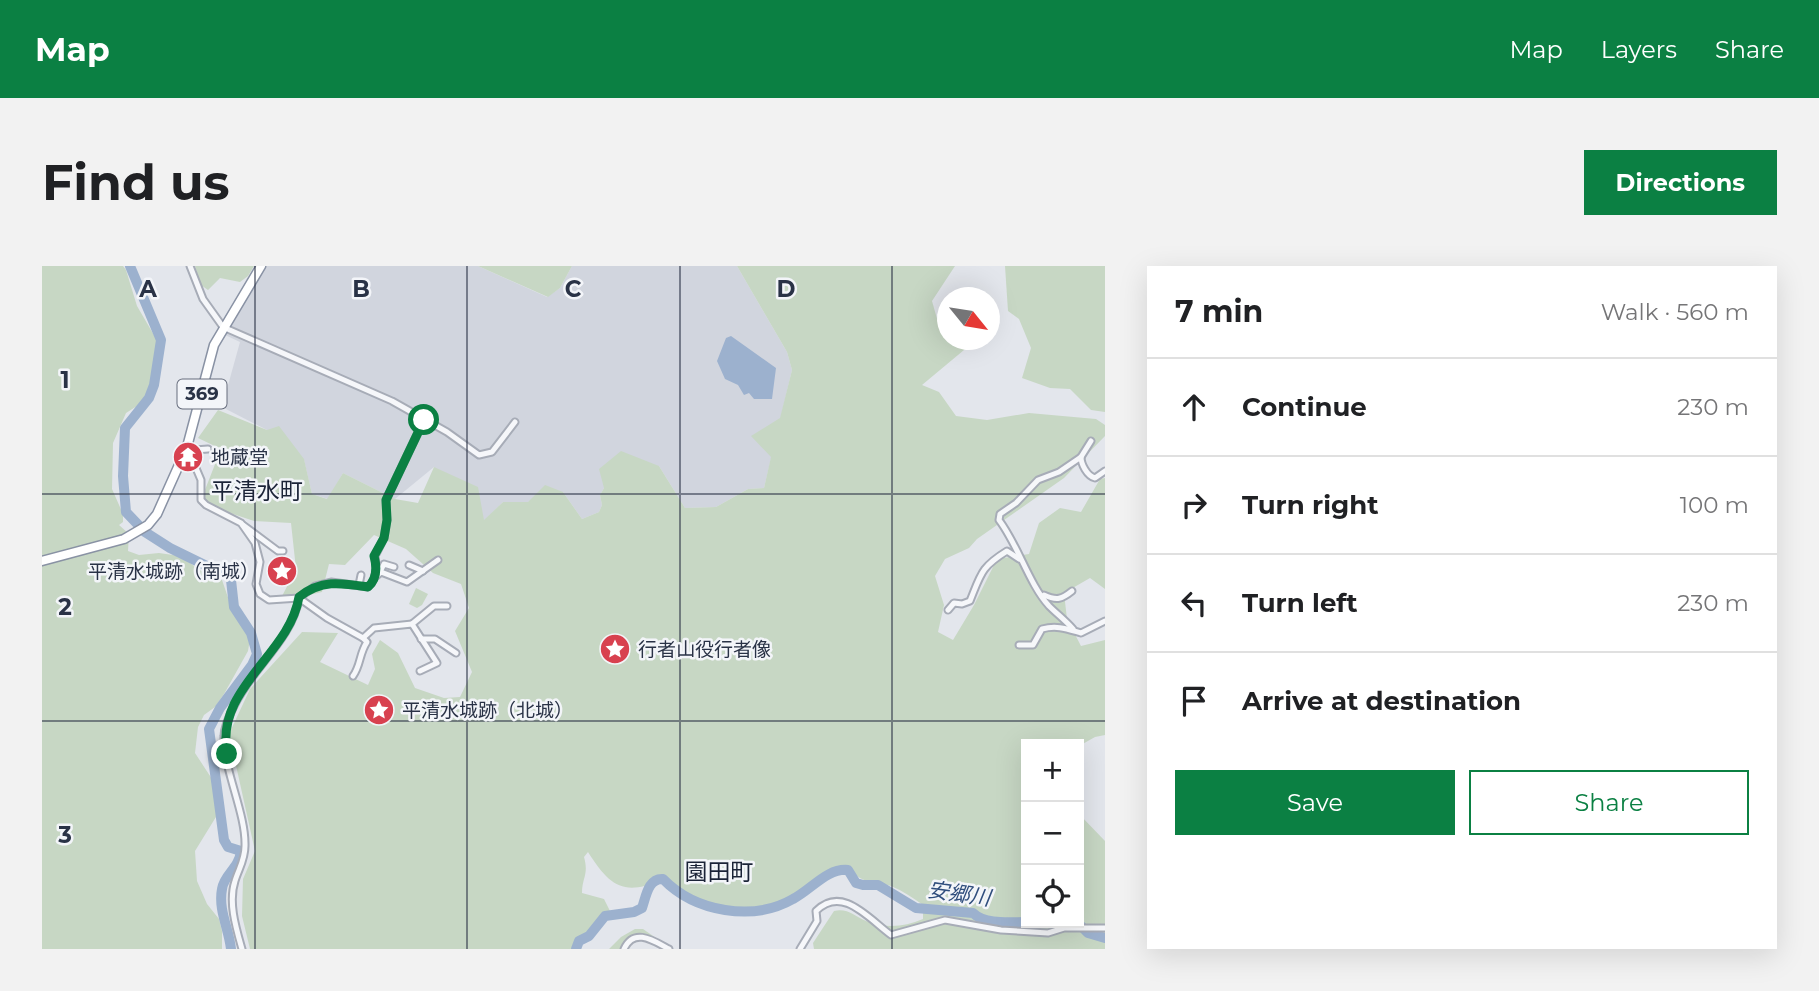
<!DOCTYPE html>
<meta charset="utf-8">
<style>
:root{--surface:#fff;--page:#f2f2f2;--text:#202124;--muted:#757577;--line:#e0e0e0;--accent:#0b8043}
body{margin:0;font-family:Montserrat,"Noto Sans JP",sans-serif;background:var(--page);color:var(--text)}
.controls{position:absolute;right:21px;bottom:21px;display:grid;overflow:hidden;border-radius:0px;box-shadow:0 7px 28px #0002}
.controls button{width:63px;height:63px;display:grid;place-items:center;padding:0;border:0;border-bottom:2px solid var(--line);background:var(--surface);color:var(--text);font:35px sans-serif}
.compass{position:absolute;left:895px;top:21px;width:63px;height:63px;border-radius:50%;background:var(--surface);box-shadow:0 7px 28px #0002;rotate:120deg}
.stop{position:absolute;width:21px;height:21px;margin:-16px;border:5px solid #0b8043;border-radius:50%;background:#fff}
.stop.end{background:#0b8043;border-color:#fff;box-shadow:0 2px 7px #0008}
.list{margin:0;padding:0;list-style:none}
h2{display:flex;justify-content:space-between;align-items:center;height:91px;margin:0;padding:0 28px;font-size:30px}
h2 small{font-size:23px;font-weight:400;color:var(--muted)}
.list li{display:grid;grid-template-columns:46px 1fr auto;gap:21px;align-items:center;box-sizing:border-box;height:98px;padding:0 28px;border-top:2px solid var(--line)}
.list b{display:block;font-size:26px;white-space:nowrap}
.list em{font-size:23px;font-style:normal;color:var(--muted)}
.actions{display:flex;gap:14px;padding:21px 28px}
.actions a{flex:1;padding:16px 0;border:2px solid var(--accent);border-radius:0px;text-align:center;font-size:24px;color:var(--accent)}
.actions .main{background:var(--accent);color:#fff}
.icon{flex:none;width:38px;height:38px;fill:none;stroke:currentColor;stroke-width:2;stroke-linecap:round;stroke-linejoin:round}
.map{position:relative;flex:none;width:1063px;height:683px;overflow:hidden;border-radius:0px}
header{display:flex;align-items:center;gap:42px;box-sizing:border-box;height:98px;padding:0 35px;background:var(--accent);color:#fff}
header strong{font-size:33px}
nav{display:flex;gap:38px;margin-inline-start:auto;font-size:24px}
.intro{display:flex;align-items:center;justify-content:space-between;box-sizing:border-box;height:168px;padding:0 42px}
h1{margin:0;font-size:49px}
.button{padding:18px 32px;border-radius:0px;background:var(--accent);color:#fff;font-size:24px;font-weight:700}
main{display:flex;gap:42px;padding:0 42px}
aside{flex:1;background:var(--surface);border-radius:0px;box-shadow:0 7px 28px #0002}
.map>svg:first-child{display:block}
.built{fill:#d1d5de}
.green{fill:#c7d7c4}
.water{fill:#9cb1ce}
.lines{fill:none;stroke-linecap:round;stroke-linejoin:round}
.river{stroke:#9cb1ce;stroke-width:10}
.minor-casing{stroke:#a7acb7;stroke-width:9}
.highway-casing{stroke:#8992a4;stroke-width:11}
.minor{stroke:#f6f7fa;stroke-width:5}
.highway{stroke:#fff;stroke-width:8}
.route{stroke:#0b8043;stroke-width:9}
.grid{fill:none;stroke:#293246;stroke-width:2;stroke-opacity:0.55}
.labels{text-anchor:middle;stroke-width:5;stroke-linejoin:round;paint-order:stroke}
.shield{fill:#f3f5f9;stroke:#666c7c;stroke-width:2}
.shield-label{font-size:18px;font-weight:bold;fill:#293246}
.poi-label{font-size:19px;fill:#293246;stroke:#f3f5f9;text-anchor:start}
.water-label{font-size:21px;font-style:italic;fill:#304e7d;stroke:#f3f5f9}
.quarter-label{font-size:23px;fill:#1b2337;stroke:#f3f5f9}
.grid-label{font-size:23px;text-anchor:middle;font-weight:bold;fill:#293246;stroke:#f3f5f9;stroke-width:5;stroke-linejoin:round;paint-order:stroke}
</style>
<header>
<strong>Map</strong>
<nav><a>Map</a><a>Layers</a><a>Share</a></nav>
</header>
<div class="intro"><h1>Find us</h1><a class="button">Directions</a></div>
<main>
<div class="map">
<svg width="1063" height="683" viewBox="0 0 1063 683">
<rect width="100%" height="100%" fill="#e3e6ec"/>
<polygon class="built" points="224,0 436,0 505,31 518,22 530,0 695,0 745,86 750,104 722,222 706,223 674,241 643,242 617,200 562,222 558,229 560,239 557,246 540,253 521,226 486,236 461,236 442,255 392,201 353,233 301,207 286,233 270,228 262,194 225,164 180,141 198,76 183,69"/>
<g class="green">
<polygon points="0,0 81,0 84,4 95,40 116,76 108,117 103,131 95,140 84,147 71,177 70,223 81,248 81,256 77,259 87,268 86,285 97,289 117,287 138,290 165,309 180,314 192,349 205,366 208,373 206,385 182,428 173,441 162,449 156,461 153,487 170,513 177,546 153,585 155,615 165,638 177,653 180,665 180,683 0,683"/>
<polygon points="153,0 212,0 206,10 198,16 178,12 166,24 159,19"/>
<polygon points="436,0 530,0 518,22 506,31"/>
<path d="M695,0H913L890,35L899,67L905,68V74H934L880,119L897,126L914,150L945,154L987,147L1054,153L1063,159V170L1022,212L935,273L927,282L903,293L893,310L902,339L896,366L911,374L932,339L955,293L987,288L997,257L1018,242L1039,246L1058,213L1063,212V323L1048,312L1022,327L1025,353L1039,380L1063,374V469L1053,471L1037,480V478H984V525L979,553L980,557L984,559V657H1037V548L1063,575V683H772L771,677L792,645C806,642 812,650 824,655C844,663 862,661 881,653V639C871,632 861,625 849,620C839,617 827,617 818,612C812,608 808,601 801,600C788,600 774,615 764,622C716,658 666,641 619,614C581,631 567,619 546,586L542,591C547,609 540,611 540,627L562,633L568,645C552,655 543,665 538,683H208L200,650L201,613L213,585L187,468L208,423L260,366L296,367L278,396L326,419L333,403L330,388L338,374L356,387L373,422L402,432L418,431L430,406L413,365L427,342L419,318L391,307L364,283L332,269L303,299L287,298L280,326L237,336L254,303L249,257L212,255L164,239L159,234L179,183L156,172L176,144L225,164L237,160L262,193L270,228L285,233L301,207L353,233L376,237L392,201L436,221L442,254L461,236H486L503,219L521,226L540,253L557,246L560,239L558,229L562,222L557,203L579,185L617,200L643,242L674,241L706,223L722,222L729,191L709,170L738,152L750,104L745,86Z"/>
<polygon points="963,0 1063,0 1063,146 1049,144 1028,123 1008,122 980,112 989,82 977,53 966,45"/>
<polygon points="374,322 386,328 380,339 375,342 367,338"/>
<path d="M593,663H601L614,672C595,668 591,665 578,683H567L579,671Z"/>
</g>
<polygon class="water" points="689,70 734,102 730,133 712,133 707,127 702,129 696,119 683,113 675,95 684,72"/>
<g class="lines">
<g class="river">
<path d="M88,0L119,74L112,119L107,132L83,162L81,210L84,246L103,266L128,282L175,305L185,307L189,314L192,341L209,367L215,388L210,399L178,442L167,463L182,574L186,581L199,585C197,603 182,608 180,623C176,644 187,663 189,683"/>
<polyline points="1036,657 1046,667 1063,672"/>
<path d="M534,683L537,675L547,670L563,650L592,646L600,642C604,631 606,612 621,613C653,646 711,656 751,633C770,623 785,602 806,604L814,617L821,619H836L874,642L931,647C943,659 968,656 984,656"/>
</g>
<g class="minor-casing">
<g id="minor">
<polyline points="148,0 161,33 181,61 350,135 405,166 437,189 450,186 473,156"/>
<path d="M145,181L159,214V234L164,239L199,257L213,277L218,296L214,318L218,328L227,334L257,332L273,320L289,316L326,321C335,313 335,301 333,290L342,272L345,254L344,234L382,154"/>
<polyline points="145,181 153,184 166,183"/>
<path d="M1039,191C1039,198 1045,210 1053,212L1063,205"/>
<polyline points="201,259 236,285 241,285"/>
<polyline points="367,299 381,305"/>
<polyline points="338,306 342,298 352,301"/>
<polyline points="333,311 339,306 365,316 396,294"/>
<polyline points="317,319 319,309"/>
<path d="M1002,329C1015,335 1020,333 1030,325"/>
<polyline points="257,332 285,352 321,372 332,362 370,358 395,397 378,405"/>
<path d="M906,344L912,337L920,338L928,335C939,308 939,301 965,285L977,293"/>
<polyline points="370,358 392,340 405,340"/>
<path d="M1031,363C1023,354 1015,348 1007,340C987,318 976,279 957,254L958,248L974,237L996,214L1017,206L1039,191L1049,175"/>
<polyline points="379,373 393,373 414,387"/>
<path d="M977,379H991L1000,363C1015,359 1025,363 1039,367L1063,355"/>
<path d="M311,410C319,399 317,388 325,376L321,372"/>
<path d="M200,683C194,662 186,636 193,615C197,602 203,594 203,580C204,547 181,503 182,470C182,461 188,448 192,440C210,402 250,374 257,332"/>
<path d="M582,683C592,661 612,675 627,683"/>
<path d="M758,683L775,655L774,645C800,619 826,652 849,669L903,654L959,664L1006,667L1022,662H1063"/>
</g>
</g>
<g class="highway-casing">
<polyline id="highway" points="0,295 82,273 106,259 115,248 145,181 172,79 219,0"/>
</g>
<use href="#minor" class="minor"/>
<use href="#highway" class="highway"/>
</g>
<g class="lines">
<path class="route" d="M185,488C173,421 247,390 257,331C280,313 300,317 326,321C335,313 335,301 332,290L342,272L345,254L344,234L382,154"/>
</g>
<path class="grid" d="M213,0V683M425,0V683M638,0V683M850,0V683M0,228H1063M0,455H1063"/>
<defs>
<g id="temple-disc" transform="scale(1.575)"><circle r="9.5" fill="#d8414f" stroke="#f3f5f9"/><path d="M0-6L5-2H3V0L6.5 2.5H4V6H1.5V3h-3V6H-4V2.5H-6.5L-3 0V-2H-5Z" fill="#fff"/></g>
<g id="sight-disc" transform="scale(1.575)"><circle r="9.5" fill="#d8414f" stroke="#f3f5f9"/><path d="M0-6L1.8-2.2L6-1.7L2.9 1.2L3.7 5.4L0 3.3L-3.7 5.4L-2.9 1.2L-6-1.7L-1.8-2.2Z" fill="#fff"/></g>
</defs>
<g fill-rule="evenodd">
<use href="#temple-disc" x="146" y="191"/>
<use href="#sight-disc" x="240" y="305"/>
<use href="#sight-disc" x="573" y="383"/>
<use href="#sight-disc" x="337" y="444"/>
</g>
<g class="labels">
<rect class="shield" x="135.5" y="113.5" width="49" height="29" rx="5"/>
<g class="shield-label">
<text x="160" y="134">369</text>
</g>
<g class="poi-label">
<text x="169" y="198">地蔵堂</text>
<text x="217" y="312" text-anchor="end">平清水城跡（南城）</text>
<text x="596" y="390">行者山役行者像</text>
<text x="360" y="451">平清水城跡（北城）</text>
</g>
<g class="water-label">
<text transform="translate(917 628) rotate(8)" y="7">安郷川</text>
</g>
<g class="quarter-label">
<text x="215" y="233">平清水町</text>
<text x="677" y="614">園田町</text>
</g>
</g>
<g class="grid-label">
<text x="106" y="31">A</text>
<text x="319" y="31">B</text>
<text x="531" y="31">C</text>
<text x="744" y="31">D</text>
<text x="23" y="122">1</text>
<text x="23" y="349">2</text>
<text x="23" y="577">3</text>
</g>
</svg>
<div class="controls">
<button>+</button>
<button>−</button>
<button><svg class="icon" aria-label="locate" viewBox="0 0 24 24"><circle cx="12" cy="12" r="6"/><path d="M12 2v4M12 18v4M2 12h4M18 12h4"/></svg></button>
</div>
<svg class="compass" viewBox="-18 -18 36 36"><path d="M0-13l5 13h-10z" fill="#e53935"/><path d="M0 13l5-13h-10z" fill="#757577"/></svg>
<div class="stop" style="left:382px;top:154px"></div>
<div class="stop end" style="left:185px;top:488px"></div>
</div>
<aside>
<h2>7 min<small>Walk · 560 m</small></h2>
<ul class="list">
<li><svg class="icon" aria-label="ahead" viewBox="0 0 24 24"><path d="M12 20V5M6 11l6-6 6 6"/></svg><div><b>Continue</b></div><em>230 m</em></li>
<li><svg class="icon" aria-label="right" viewBox="0 0 24 24"><path d="M7 20v-9h11M14 6l5 5-5 5"/></svg><div><b>Turn right</b></div><em>100 m</em></li>
<li><svg class="icon" aria-label="left" viewBox="0 0 24 24"><path d="M17 20v-9H6M10 6l-5 5 5 5"/></svg><div><b>Turn left</b></div><em>230 m</em></li>
<li><svg class="icon" aria-label="arrive" viewBox="0 0 24 24"><path d="M6 21V4h12l-3 4 3 4H6"/></svg><div><b>Arrive at destination</b></div></li>
</ul>
<div class="actions"><a class="main">Save</a><a>Share</a></div>
</aside>
</main>
